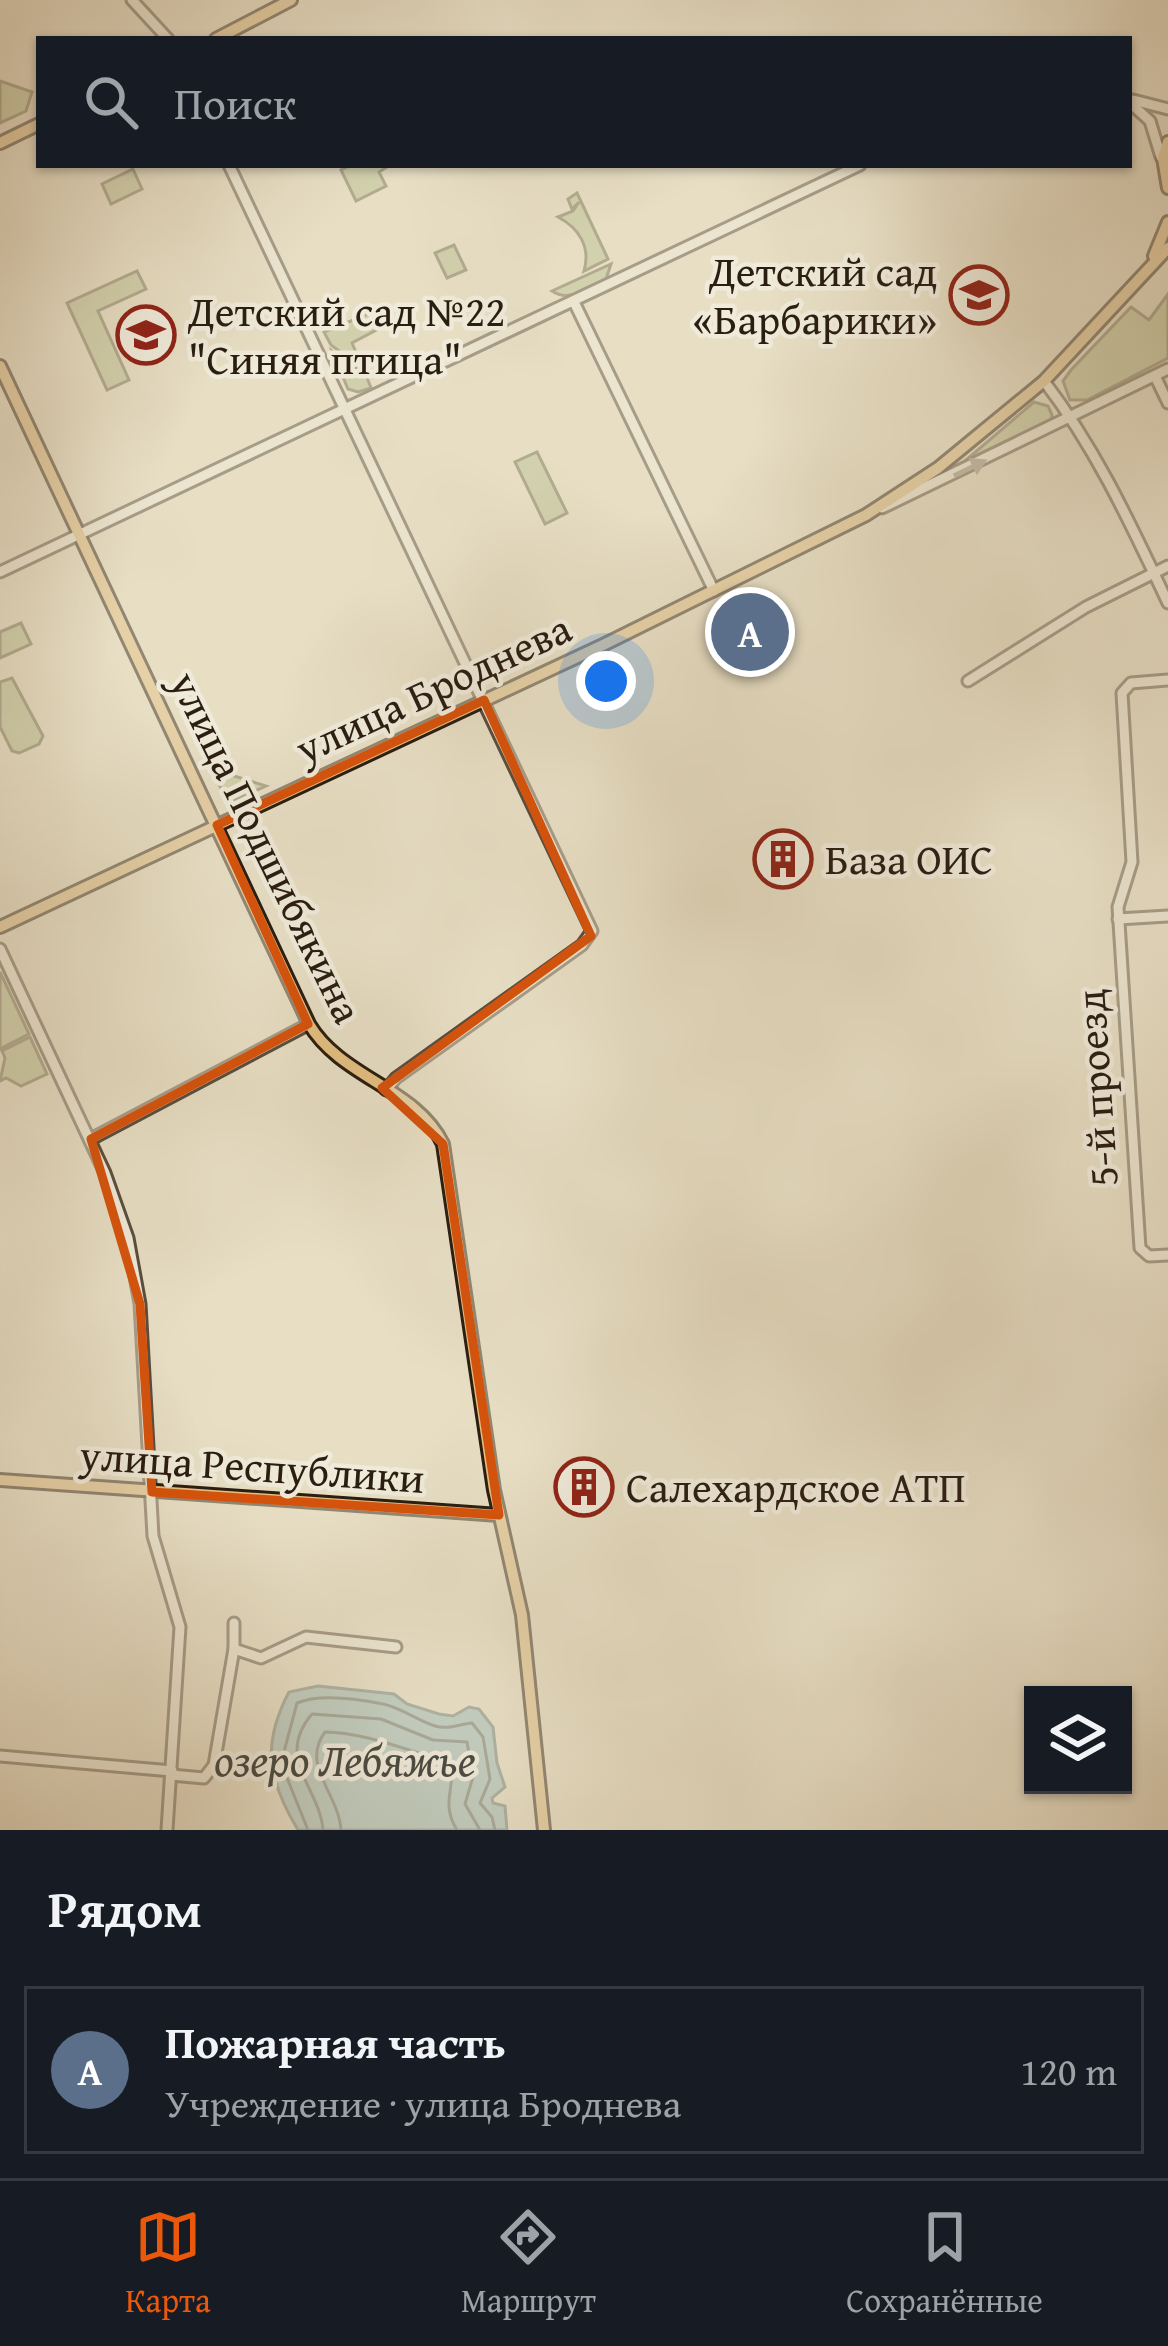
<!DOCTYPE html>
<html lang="ru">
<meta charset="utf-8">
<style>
:root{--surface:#171b24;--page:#242831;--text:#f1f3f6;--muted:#9ea1a6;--line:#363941;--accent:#ea580c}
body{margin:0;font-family:"Gentium Book Plus",serif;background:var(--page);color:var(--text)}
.controls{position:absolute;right:36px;bottom:36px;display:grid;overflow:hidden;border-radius:0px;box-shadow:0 3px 9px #0004}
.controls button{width:108px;height:108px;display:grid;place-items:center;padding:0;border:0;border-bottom:3px solid var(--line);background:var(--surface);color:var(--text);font:60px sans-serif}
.you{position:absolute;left:606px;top:681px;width:42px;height:42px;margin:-30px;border:9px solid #fff;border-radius:50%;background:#1a73e8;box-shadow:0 0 0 18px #1a73e833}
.badge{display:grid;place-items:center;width:78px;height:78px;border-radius:50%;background:var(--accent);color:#fff;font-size:39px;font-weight:700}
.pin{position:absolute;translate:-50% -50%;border:6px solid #fff;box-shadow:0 3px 12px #0006}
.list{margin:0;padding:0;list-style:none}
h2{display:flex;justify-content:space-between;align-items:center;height:156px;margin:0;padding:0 48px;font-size:51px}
h2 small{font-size:39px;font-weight:400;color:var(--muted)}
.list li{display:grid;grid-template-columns:78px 1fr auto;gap:36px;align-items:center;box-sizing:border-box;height:168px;margin:0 24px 24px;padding:0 24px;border:3px solid var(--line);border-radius:0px}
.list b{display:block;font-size:45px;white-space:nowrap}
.list p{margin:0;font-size:39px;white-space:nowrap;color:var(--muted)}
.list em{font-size:39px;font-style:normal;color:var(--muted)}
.icon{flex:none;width:66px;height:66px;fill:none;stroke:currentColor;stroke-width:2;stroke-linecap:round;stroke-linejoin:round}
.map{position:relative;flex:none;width:1168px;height:1830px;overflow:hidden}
.search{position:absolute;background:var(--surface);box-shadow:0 3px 9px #0004;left:36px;right:36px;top:36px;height:132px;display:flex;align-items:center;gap:30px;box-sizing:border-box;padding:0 42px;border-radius:0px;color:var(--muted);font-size:45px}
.sheet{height:348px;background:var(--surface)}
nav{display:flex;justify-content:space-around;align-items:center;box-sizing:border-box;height:168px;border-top:3px solid var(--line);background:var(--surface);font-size:33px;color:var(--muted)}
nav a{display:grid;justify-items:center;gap:6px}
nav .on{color:var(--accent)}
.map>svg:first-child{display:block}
.green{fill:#b9c091;stroke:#726e51;stroke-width:3}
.water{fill:#98bbba;stroke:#6c7c76;stroke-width:3}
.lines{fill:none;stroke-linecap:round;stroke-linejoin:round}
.shore{stroke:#616c66;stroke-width:3}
.minor-casing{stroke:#594d3e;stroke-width:15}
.major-casing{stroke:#2a1d11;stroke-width:16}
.minor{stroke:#efead9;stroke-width:9}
.major{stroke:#e4bf82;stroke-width:10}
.oneway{fill:#968e7f}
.marked{fill:none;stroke:#d5530c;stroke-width:9;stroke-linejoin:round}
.labels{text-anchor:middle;stroke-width:9;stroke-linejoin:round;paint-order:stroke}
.poi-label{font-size:42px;fill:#2a1d11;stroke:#efead9;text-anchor:start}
.street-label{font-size:42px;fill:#2a1d11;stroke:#efead9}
.water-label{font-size:45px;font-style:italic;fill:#4b4c44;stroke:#efead9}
</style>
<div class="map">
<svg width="1168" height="1830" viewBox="0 0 1168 1830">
<rect width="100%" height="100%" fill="#e7dec4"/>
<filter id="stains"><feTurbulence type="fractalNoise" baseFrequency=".00167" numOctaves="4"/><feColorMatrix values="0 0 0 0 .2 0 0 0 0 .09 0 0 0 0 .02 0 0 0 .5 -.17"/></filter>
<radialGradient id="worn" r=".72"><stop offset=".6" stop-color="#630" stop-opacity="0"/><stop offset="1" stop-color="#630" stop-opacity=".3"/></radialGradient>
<g class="green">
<polygon points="0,81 32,92 26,111 0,123"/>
<polygon points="351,165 390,165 379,172 386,186 356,201 341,170"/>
<polygon points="133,169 142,189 111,204 102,184"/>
<path d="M577,193L608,259L584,271C591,247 579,228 558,217L573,211L579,202L572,209L568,199Z"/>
<polygon points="454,245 466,270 447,278 435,253"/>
<path d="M611,264L606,279C590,288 569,303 552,291Z"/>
<polygon points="137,271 146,289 98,311 129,380 107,390 67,303"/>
<polygon points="1168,294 1168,358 1087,400 1070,400 1063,381 1071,370 1131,307 1149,320"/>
<polygon points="372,305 380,317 380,328 352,343 363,369 331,345 324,332 368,314"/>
<polygon points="332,351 366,375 371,388 358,392 348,389"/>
<polygon points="1034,402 1048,406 1052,415 1050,425 959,466"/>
<polygon points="537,452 567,513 545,524 515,462"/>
<polygon points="21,623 31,644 0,658 0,632"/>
<polygon points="12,678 43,736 39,744 19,753 12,751 0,727 0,682"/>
<polygon points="203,751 208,751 234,776 266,786 228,803"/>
<polygon points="0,972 29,1034 0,1049"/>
<polygon points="30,1037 47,1074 21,1086 6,1078 0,1081 5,1058 2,1051"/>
</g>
<path class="water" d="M318,1686L394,1694L407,1704L439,1714L453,1716L469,1707L479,1709L493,1727L497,1763L505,1787L492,1798L493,1803L505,1806L507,1830H298C268,1780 261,1745 289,1692Z"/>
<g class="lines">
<g class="shore">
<path d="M308,1830L281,1763L297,1703C320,1693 358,1699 383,1704C400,1707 418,1721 435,1726C449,1730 460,1724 472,1723L483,1737L490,1779L480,1803L492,1817L495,1830"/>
<path d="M323,1830C320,1788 274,1758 312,1714L381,1719L433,1740L467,1742L473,1777L465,1804L480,1830"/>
<path d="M341,1830C339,1794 300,1765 325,1732C369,1733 407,1751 449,1762C458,1786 439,1801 457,1830"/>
</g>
<g class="minor-casing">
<g id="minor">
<polyline points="132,0 168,39"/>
<polyline points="1133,100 1168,109"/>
<polyline points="1129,102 1150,121 1161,157"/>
<polyline points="229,165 592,931 582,945 396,1078 386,1090"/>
<polyline points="574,302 714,591"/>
<polyline points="1155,376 1168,403"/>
<path d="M1044,381C1097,450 1131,525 1168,603"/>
<polyline points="882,508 1168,369"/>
<polyline points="0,572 860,165"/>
<polyline points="1168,680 1131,683 1122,693 1132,862 1118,907 1140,1248 1149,1256 1168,1255"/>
<polyline points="968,681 1086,607 1168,566"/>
<polyline points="1118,919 1168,916"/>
<polyline points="0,949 105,1173 128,1238 140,1304 153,1536 180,1627 167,1830"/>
<polyline points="91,1139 309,1024"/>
<polyline points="234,1649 261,1658 306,1637 396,1647"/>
<polyline points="0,1756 172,1771"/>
<polyline points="171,1775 204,1778 214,1765 234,1649 234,1623"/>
</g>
</g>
<g class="major-casing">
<g id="major">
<polyline points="216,39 291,0"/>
<polyline points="1168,142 1163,158 1168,188"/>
<polyline points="0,143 39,124"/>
<polyline points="1154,256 1168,222"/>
<path d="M0,366L309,1024C341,1078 416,1088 443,1144L494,1490L522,1615L544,1830"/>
<polyline points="0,927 603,645 866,515 938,468 1044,381 1168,248"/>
<polyline points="0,1480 499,1515"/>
</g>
</g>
<use href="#minor" class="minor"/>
<use href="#major" class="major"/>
</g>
<defs><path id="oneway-solid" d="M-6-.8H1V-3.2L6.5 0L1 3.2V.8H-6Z" transform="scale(3)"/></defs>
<use class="oneway" href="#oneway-solid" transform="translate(970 468) rotate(-26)"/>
<path d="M0 0H1168V1830H0ZM484,700L591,936L382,1088L443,1144L499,1515L152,1492L140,1304L91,1139L308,1024L217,825Z" fill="#e7dec4" fill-opacity=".55" fill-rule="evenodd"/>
<path class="marked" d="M484,700L591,936L382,1088L443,1144L499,1515L152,1492L140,1304L91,1139L308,1024L217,825Z"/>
<defs>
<g id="school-ring" transform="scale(3)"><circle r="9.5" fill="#efead9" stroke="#8f2418" stroke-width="1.5"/><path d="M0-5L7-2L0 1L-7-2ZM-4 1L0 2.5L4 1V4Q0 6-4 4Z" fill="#8f2418"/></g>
<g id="building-ring" transform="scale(3)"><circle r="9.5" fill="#efead9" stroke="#8f2418" stroke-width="1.5"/><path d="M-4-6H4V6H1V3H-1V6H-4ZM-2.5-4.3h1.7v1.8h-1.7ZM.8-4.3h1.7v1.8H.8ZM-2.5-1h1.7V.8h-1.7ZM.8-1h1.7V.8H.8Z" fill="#8f2418"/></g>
</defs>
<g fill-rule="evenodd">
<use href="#school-ring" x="979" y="295"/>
<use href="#school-ring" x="146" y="335"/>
<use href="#building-ring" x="783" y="859"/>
<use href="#building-ring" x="584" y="1487"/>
</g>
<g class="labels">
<g class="poi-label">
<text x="937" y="286" text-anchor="end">Детский сад<tspan x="937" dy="48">«Барбарики»</tspan></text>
<text x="188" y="326">Детский сад №22<tspan x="188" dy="48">"Синяя птица"</tspan></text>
<text x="825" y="874">База ОИС</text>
<text x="626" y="1502">Салехардское АТП</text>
</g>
<g class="street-label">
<text transform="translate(433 688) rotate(-25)" y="15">улица Броднева</text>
<text transform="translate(267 847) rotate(64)" y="15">улица Подшибякина</text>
<text transform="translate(1096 1088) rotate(-94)" y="15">5-й проезд</text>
<text transform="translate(252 1466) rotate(4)" y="15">улица Республики</text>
</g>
<g class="water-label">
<text x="345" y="1776">озеро Лебяжье</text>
</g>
</g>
<rect width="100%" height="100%" filter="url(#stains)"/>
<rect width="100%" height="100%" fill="url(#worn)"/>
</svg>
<div class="controls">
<button><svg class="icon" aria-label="layers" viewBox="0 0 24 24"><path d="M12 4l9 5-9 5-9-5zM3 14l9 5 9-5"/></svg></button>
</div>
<div class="you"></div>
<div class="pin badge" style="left:750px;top:632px;background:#5c6f8a">A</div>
<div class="search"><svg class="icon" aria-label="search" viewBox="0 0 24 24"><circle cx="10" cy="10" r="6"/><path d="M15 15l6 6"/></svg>Поиск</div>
</div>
<section class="sheet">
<h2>Рядом<small></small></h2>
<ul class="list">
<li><span class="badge" style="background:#5c6f8a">A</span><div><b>Пожарная часть</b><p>Учреждение · улица Броднева</p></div><em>120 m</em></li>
</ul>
</section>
<nav>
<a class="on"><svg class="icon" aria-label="map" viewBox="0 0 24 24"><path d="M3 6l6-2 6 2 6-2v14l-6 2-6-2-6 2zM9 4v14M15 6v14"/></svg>Карта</a>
<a><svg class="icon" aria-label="directions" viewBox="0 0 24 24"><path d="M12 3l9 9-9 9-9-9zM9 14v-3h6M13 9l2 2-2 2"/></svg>Маршрут</a>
<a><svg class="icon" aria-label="saved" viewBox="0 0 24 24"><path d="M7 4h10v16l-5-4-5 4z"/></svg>Сохранённые</a>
</nav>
